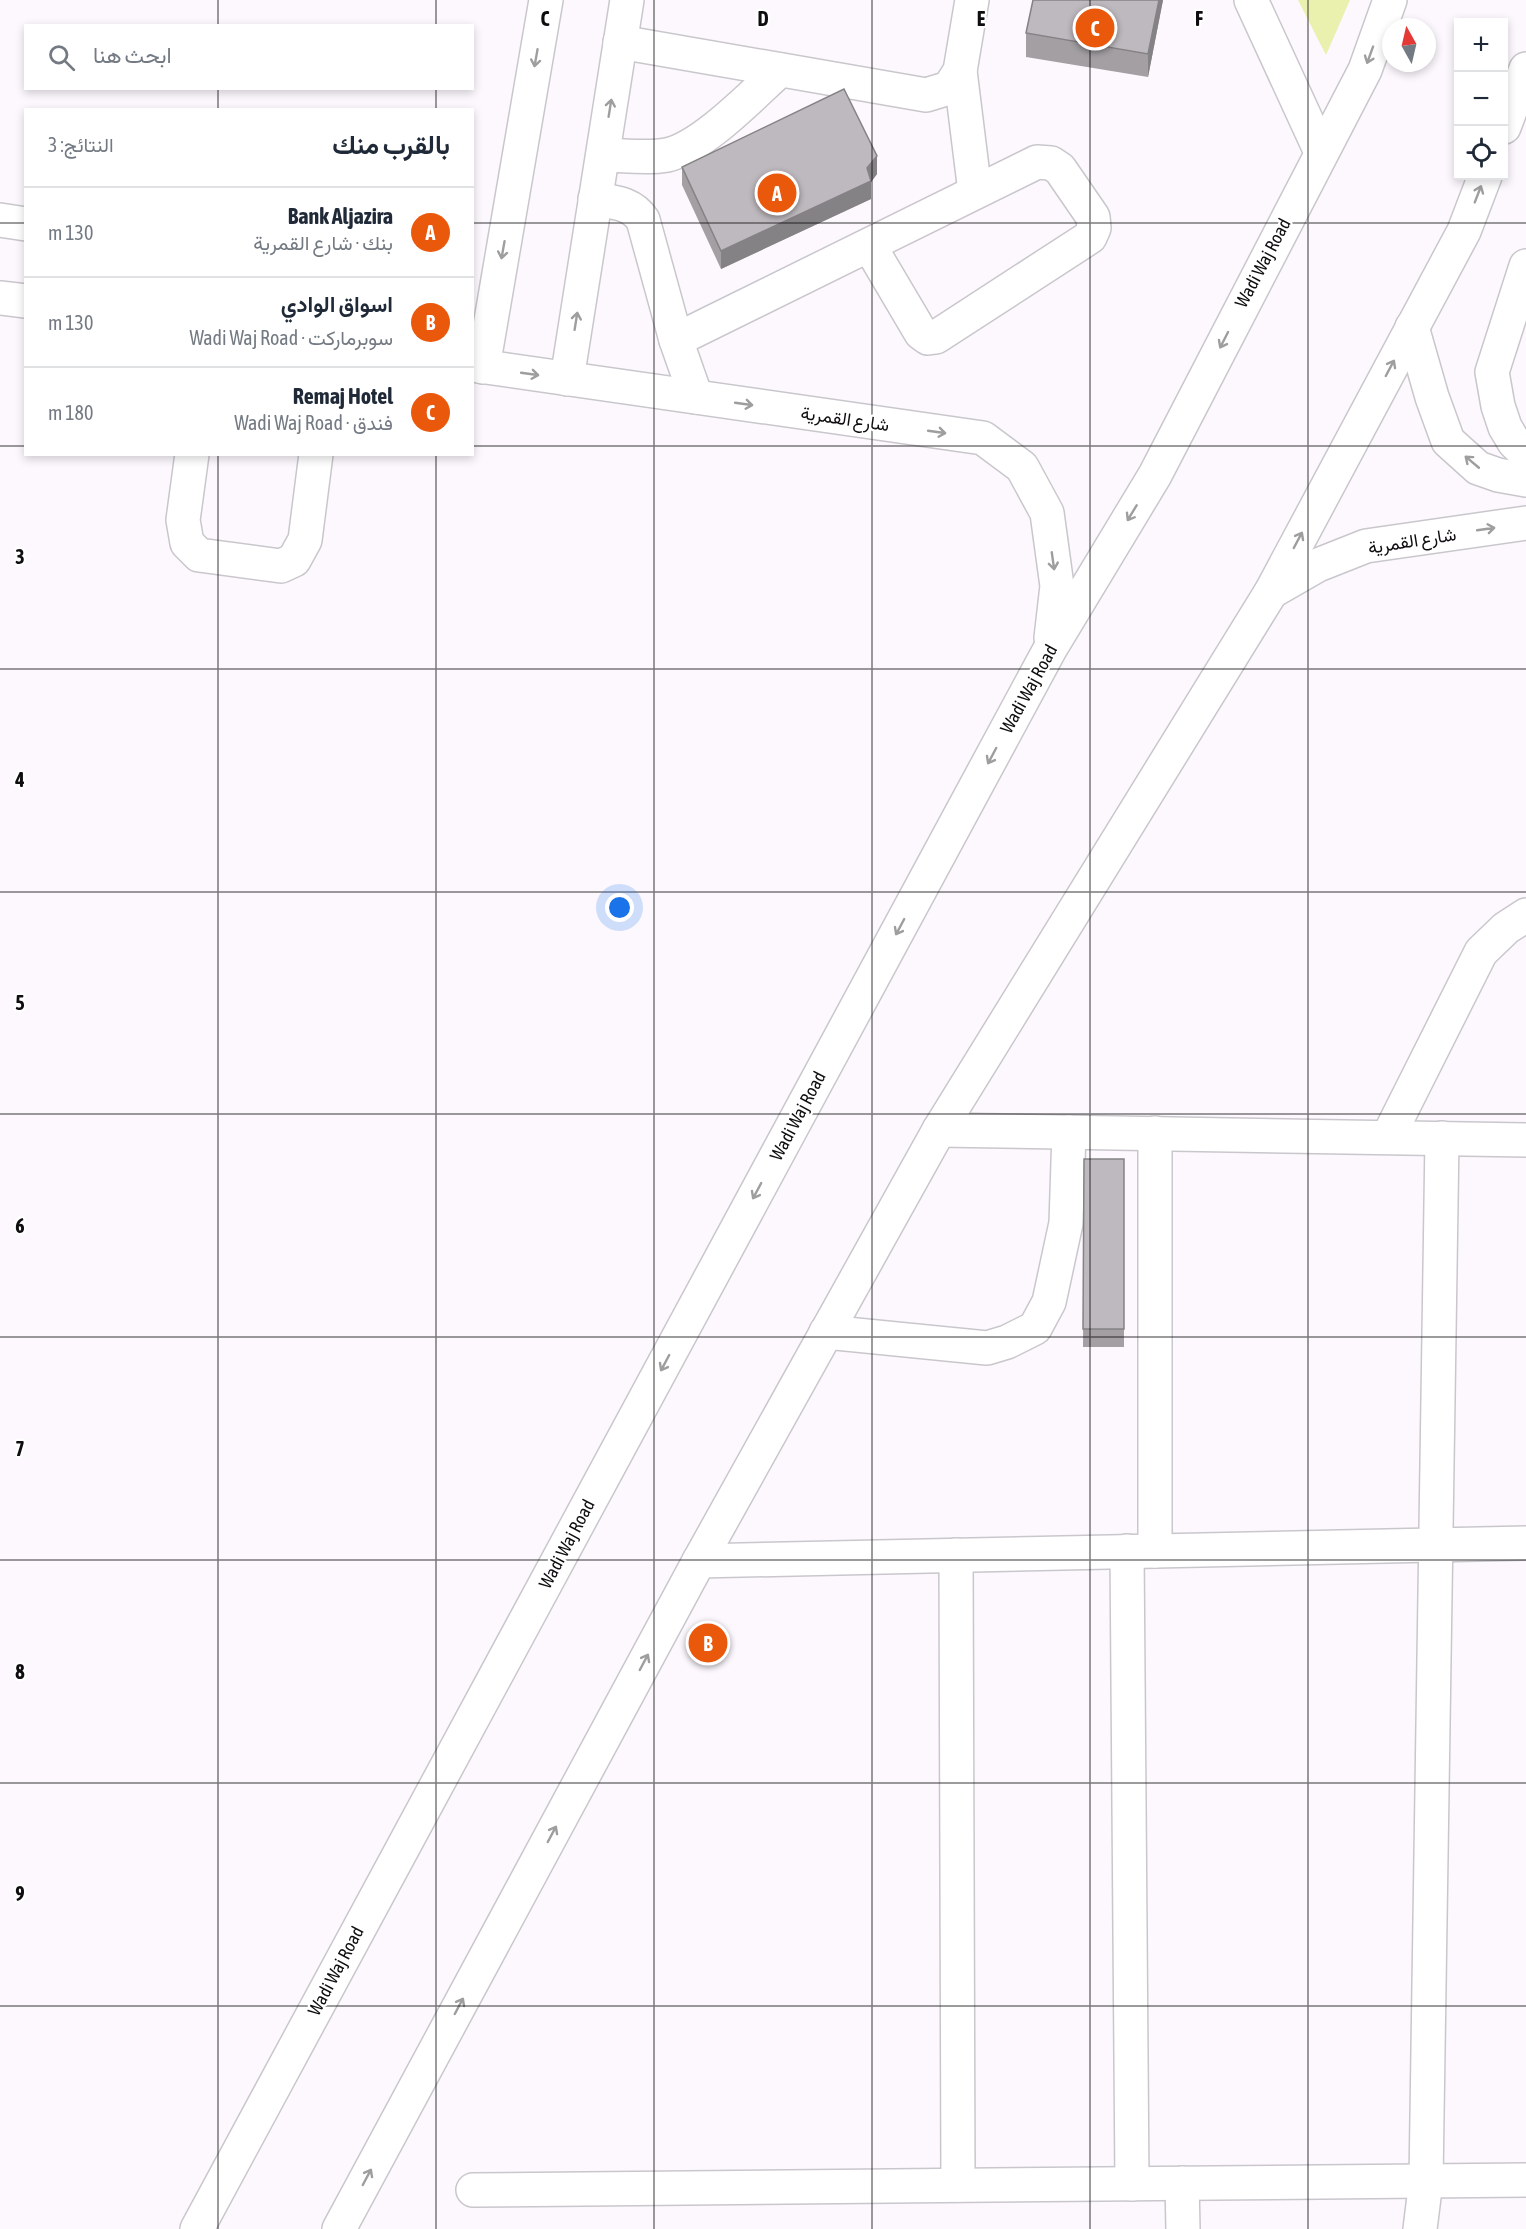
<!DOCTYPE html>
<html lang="ar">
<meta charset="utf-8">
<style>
:root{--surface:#fff;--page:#f2f2f3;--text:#1f2937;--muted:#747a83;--line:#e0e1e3;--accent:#ea580c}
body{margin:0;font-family:"Asap Condensed",Vazirmatn,sans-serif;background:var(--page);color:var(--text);direction:rtl}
.controls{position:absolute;right:18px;top:18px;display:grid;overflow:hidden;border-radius:0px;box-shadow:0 3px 9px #0003}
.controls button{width:54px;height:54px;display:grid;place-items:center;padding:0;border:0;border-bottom:2px solid var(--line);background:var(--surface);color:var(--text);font:30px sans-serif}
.compass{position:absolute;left:1382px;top:18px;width:54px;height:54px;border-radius:50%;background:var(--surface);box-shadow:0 3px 9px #0003;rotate:352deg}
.you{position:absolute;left:620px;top:908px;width:21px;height:21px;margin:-15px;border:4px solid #fff;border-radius:50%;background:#1a73e8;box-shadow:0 0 0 9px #1a73e833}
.badge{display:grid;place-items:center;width:39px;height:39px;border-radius:50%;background:var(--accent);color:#fff;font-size:20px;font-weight:700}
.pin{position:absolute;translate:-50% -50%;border:3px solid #fff;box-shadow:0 2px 6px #0006}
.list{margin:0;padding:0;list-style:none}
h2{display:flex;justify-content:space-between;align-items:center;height:78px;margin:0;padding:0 24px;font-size:26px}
h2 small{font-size:20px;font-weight:400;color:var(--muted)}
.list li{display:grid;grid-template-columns:39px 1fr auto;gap:18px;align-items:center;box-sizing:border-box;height:90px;padding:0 24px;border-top:2px solid var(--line)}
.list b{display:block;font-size:22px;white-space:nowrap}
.list p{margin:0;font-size:20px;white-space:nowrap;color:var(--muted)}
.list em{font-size:20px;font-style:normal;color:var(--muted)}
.icon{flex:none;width:33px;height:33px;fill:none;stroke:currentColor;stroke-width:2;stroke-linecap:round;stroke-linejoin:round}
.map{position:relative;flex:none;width:1526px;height:2229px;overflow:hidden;direction:ltr}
.search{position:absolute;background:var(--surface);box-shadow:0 3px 9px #0003;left:24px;top:24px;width:450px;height:66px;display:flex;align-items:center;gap:15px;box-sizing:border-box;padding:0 21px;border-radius:0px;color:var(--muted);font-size:22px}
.panel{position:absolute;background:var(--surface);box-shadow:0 3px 9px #0003;left:24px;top:108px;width:450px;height:348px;border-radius:0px;direction:rtl}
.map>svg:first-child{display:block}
.green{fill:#eaf0ae}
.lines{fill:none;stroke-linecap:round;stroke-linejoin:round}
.minor-casing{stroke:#cac7cc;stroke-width:36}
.minor{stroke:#fff;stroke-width:33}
.wall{fill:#a39fa3}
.shaded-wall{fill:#858285}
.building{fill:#beb9be;stroke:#858285;stroke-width:1.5}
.oneway{stroke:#9f9e9f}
.grid{fill:none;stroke:#0f0d0f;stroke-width:1.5;stroke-opacity:0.55}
.labels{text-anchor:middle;stroke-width:4.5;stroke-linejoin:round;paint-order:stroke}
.street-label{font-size:18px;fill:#0f0d0f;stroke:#fff}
.grid-label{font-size:20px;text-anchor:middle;font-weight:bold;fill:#0f0d0f;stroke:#fff;stroke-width:4.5;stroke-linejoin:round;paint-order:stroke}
</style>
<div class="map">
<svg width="1526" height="2229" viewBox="0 0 1526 2229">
<rect width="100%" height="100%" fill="#fcf8fe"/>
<polygon class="green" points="1298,0 1350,0 1326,55"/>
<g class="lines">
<g class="minor-casing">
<g id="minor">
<polyline points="1251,0 1321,152"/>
<polyline points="620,42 926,95 949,88 960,71 972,0"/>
<polyline points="960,71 975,192"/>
<polyline points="1504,127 1526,69"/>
<path d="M603,155C623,155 647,159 667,155C703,147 752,95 780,70"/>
<path d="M595,199C614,202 632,203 643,220L676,340L696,397"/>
<polyline points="0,220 26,224"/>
<polyline points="1526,266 1492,372 1498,406 1505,427 1514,442 1526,454"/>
<polyline points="0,298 26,301"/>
<polyline points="1412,327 1432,397 1448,441 1478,468 1498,475 1526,480"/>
<polyline points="676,340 1037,162 1051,163 1060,169 1093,217 1094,228 1090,237 936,337 928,338 921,333 869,245"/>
<polyline points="472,365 983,438 1022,467 1047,513 1057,586 1051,638"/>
<polyline points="483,367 546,0"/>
<polyline points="567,379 627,0"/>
<polyline points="192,454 183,520 187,543 199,555 281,566 294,560 305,540 316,454"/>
<polyline points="1271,592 1318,565 1366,546 1526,523"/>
<polyline points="939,1130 1526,1140"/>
<polyline points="1388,1137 1481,952 1506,928 1526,915"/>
<polyline points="826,1332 987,1348 1007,1342 1035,1328 1049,1302 1066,1223 1069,1132"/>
<polyline points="1127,1551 1132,2184"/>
<polyline points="1155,1551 1155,1133"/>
<polyline points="956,1555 958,2185"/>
<polyline points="699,1561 1526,1543"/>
<polyline points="1182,2183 1183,2229"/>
<polyline points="473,2190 1526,2180"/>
<polyline points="197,2229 1050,649 1155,475 1365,70 1390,0"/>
<polyline points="339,2229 699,1561 939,1130 1271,592 1464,231 1485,176"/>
<polyline points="1420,2229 1426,2181 1442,1138"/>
</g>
</g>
<use href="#minor" class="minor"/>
</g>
<g class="wall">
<polygon points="1033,0 1163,0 1148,77 1026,57 1026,33"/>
<polygon points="682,167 877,174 871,182 871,199 721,269 682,185"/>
<polygon points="1084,1159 1124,1159 1124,1347 1083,1347"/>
</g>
<g class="shaded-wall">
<polygon points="1159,0 1163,0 1148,77 1148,54"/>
<polygon points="877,156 877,174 871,182 871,199 721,269 721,251 867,168"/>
</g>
<g class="building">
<polygon points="1033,0 1159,0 1148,54 1026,33"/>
<polygon points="844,89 877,156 867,168 871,181 721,251 682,167"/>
<polygon points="1084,1159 1124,1159 1124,1329 1083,1329"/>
</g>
<defs><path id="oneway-shaft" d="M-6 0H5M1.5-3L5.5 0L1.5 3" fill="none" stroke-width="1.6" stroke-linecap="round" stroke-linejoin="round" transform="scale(1.5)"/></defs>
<g class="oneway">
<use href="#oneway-shaft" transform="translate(1370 55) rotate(110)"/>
<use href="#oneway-shaft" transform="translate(536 58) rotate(100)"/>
<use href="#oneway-shaft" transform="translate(610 108) rotate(-81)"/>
<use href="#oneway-shaft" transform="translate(1478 194) rotate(-69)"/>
<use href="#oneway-shaft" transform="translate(503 250) rotate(100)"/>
<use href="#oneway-shaft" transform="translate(576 321) rotate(-81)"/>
<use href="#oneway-shaft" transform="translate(1224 340) rotate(117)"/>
<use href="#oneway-shaft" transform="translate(1390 368) rotate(-62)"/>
<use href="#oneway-shaft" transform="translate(530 374) rotate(8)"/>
<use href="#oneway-shaft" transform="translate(744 404) rotate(8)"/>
<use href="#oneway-shaft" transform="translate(937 432) rotate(8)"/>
<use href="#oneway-shaft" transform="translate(1472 462) rotate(-140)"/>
<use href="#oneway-shaft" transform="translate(1132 513) rotate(121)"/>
<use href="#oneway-shaft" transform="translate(1486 529) rotate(-8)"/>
<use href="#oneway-shaft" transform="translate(1298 540) rotate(-62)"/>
<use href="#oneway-shaft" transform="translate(1053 561) rotate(82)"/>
<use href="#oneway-shaft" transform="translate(992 756) rotate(118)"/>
<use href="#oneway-shaft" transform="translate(900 927) rotate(118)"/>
<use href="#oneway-shaft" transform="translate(757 1191) rotate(118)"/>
<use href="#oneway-shaft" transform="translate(665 1363) rotate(118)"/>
<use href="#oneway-shaft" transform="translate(644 1662) rotate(-62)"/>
<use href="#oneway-shaft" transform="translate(552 1834) rotate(-62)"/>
<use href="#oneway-shaft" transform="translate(459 2006) rotate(-62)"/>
<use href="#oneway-shaft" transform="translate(367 2177) rotate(-62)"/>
</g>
<path class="grid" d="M218,0V26M436,0V26M654,0V2229M872,0V2229M1090,0V2229M1308,0V2229M218,88V110M436,88V110M0,223H26M472,223H1526M0,446H26M472,446H1526M218,454V2229M436,454V2229M0,669H1526M0,892H1526M0,1114H1526M0,1337H1526M0,1560H1526M0,1783H1526M0,2006H1526"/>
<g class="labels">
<g class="street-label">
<text transform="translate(1263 263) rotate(-62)" y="6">Wadi Waj Road</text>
<text transform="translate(845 419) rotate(8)" y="6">شارع القمرية</text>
<text transform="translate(1412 541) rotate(-9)" y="6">شارع القمرية</text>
<text transform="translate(1029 689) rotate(-61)" y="6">Wadi Waj Road</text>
<text transform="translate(798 1116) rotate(-62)" y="6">Wadi Waj Road</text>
<text transform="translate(567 1544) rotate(-62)" y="6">Wadi Waj Road</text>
<text transform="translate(336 1971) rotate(-62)" y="6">Wadi Waj Road</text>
</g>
</g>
<g class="grid-label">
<text x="545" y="26">C</text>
<text x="763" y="26">D</text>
<text x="981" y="26">E</text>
<text x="1199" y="26">F</text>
<text x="20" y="564">3</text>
<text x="20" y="787">4</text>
<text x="20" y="1010">5</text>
<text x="20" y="1233">6</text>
<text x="20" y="1456">7</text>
<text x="20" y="1679">8</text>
<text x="20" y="1901">9</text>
</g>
</svg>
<div class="controls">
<button>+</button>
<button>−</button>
<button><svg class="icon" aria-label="locate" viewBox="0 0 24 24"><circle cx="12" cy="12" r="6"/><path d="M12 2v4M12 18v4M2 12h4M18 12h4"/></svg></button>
</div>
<svg class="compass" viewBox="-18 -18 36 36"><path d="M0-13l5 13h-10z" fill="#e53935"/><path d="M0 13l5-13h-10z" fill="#747a83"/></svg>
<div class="you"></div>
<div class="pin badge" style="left:777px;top:193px">A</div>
<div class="pin badge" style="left:708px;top:1643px">B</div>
<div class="pin badge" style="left:1095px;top:28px">C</div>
<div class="search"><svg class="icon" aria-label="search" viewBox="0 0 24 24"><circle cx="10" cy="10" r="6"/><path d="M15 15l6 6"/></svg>ابحث هنا</div>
<section class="panel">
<h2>بالقرب منك<small>النتائج: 3</small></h2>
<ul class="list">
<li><span class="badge">A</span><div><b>Bank Aljazira</b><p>بنك · شارع القمرية</p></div><em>130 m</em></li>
<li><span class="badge">B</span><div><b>اسواق الوادي</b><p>سوبرماركت · Wadi Waj Road</p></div><em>130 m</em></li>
<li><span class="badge">C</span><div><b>Remaj Hotel</b><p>فندق · Wadi Waj Road</p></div><em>180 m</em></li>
</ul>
</section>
</div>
